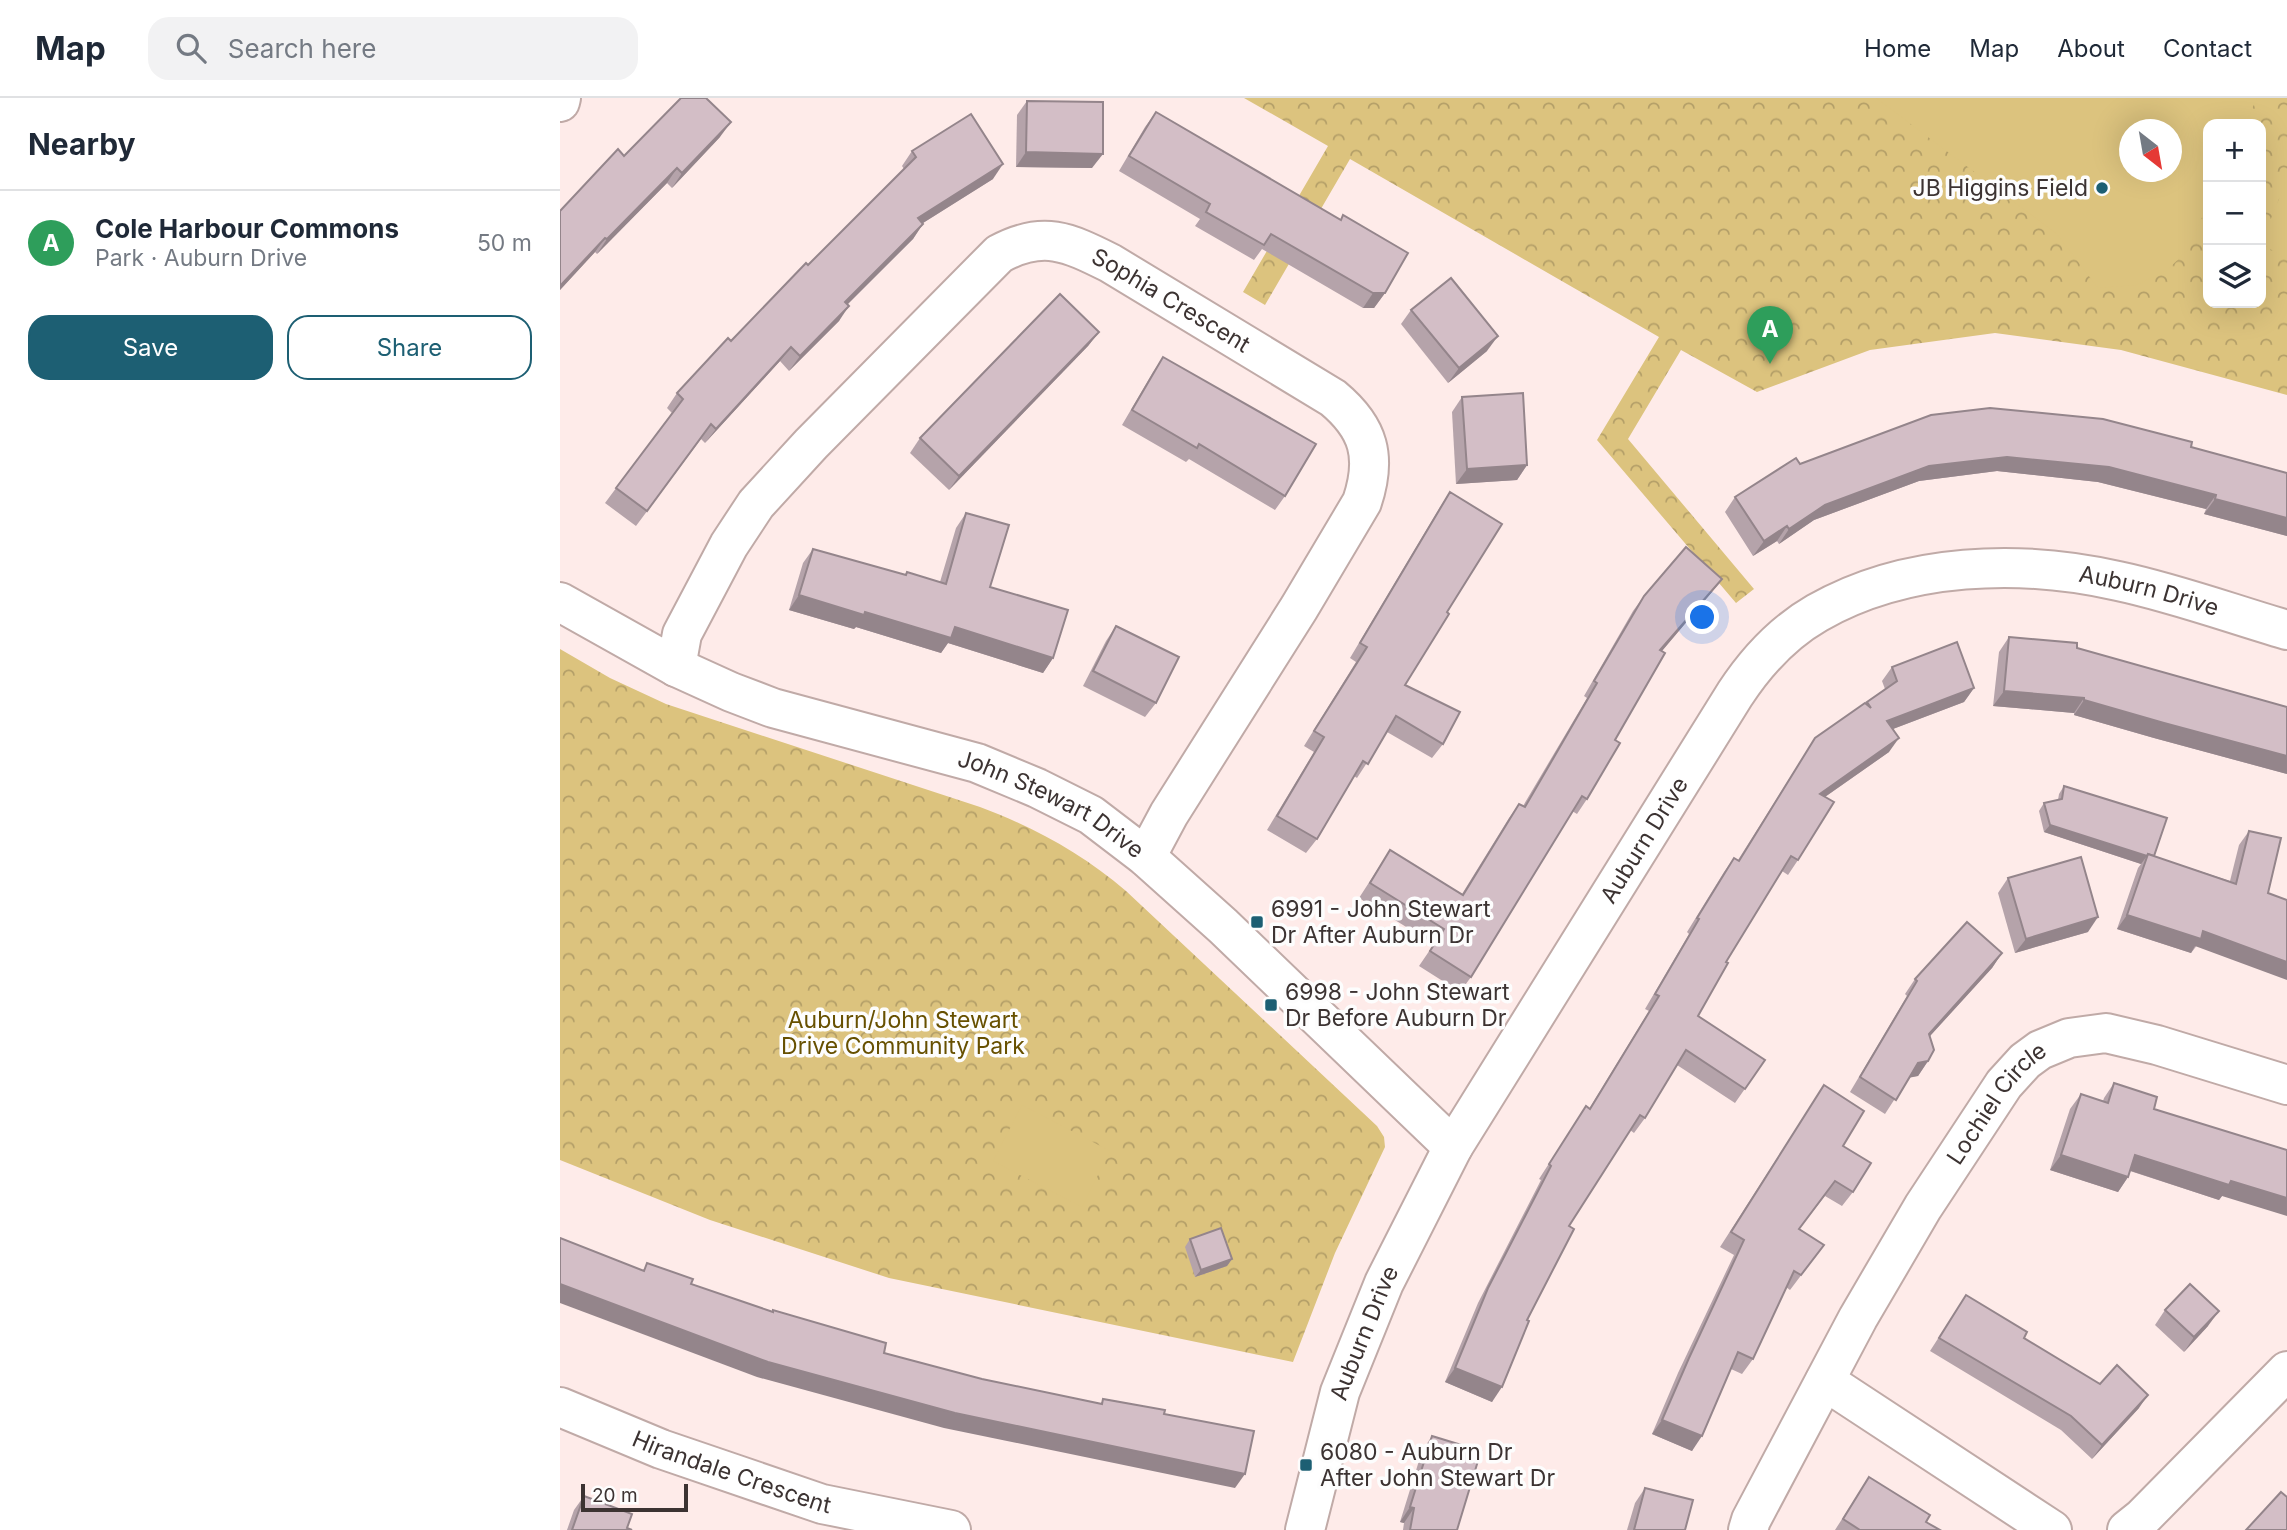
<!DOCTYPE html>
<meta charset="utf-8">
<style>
:root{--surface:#fff;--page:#f2f2f3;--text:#1f2937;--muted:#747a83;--line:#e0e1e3;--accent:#1d5f73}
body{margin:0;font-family:Inter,sans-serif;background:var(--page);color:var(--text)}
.controls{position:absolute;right:21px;top:21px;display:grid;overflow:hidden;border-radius:14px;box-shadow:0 7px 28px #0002}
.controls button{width:63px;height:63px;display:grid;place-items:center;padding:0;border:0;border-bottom:2px solid var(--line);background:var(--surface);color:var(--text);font:35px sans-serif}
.compass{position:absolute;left:1559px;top:21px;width:63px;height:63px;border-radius:50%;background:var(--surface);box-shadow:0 7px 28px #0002;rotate:149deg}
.scale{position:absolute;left:21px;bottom:18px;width:107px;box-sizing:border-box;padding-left:7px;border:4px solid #3c3332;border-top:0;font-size:19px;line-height:24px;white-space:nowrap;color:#3c3332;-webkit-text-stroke:5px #fdfdfd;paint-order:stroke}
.you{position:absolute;left:1143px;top:520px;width:24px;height:24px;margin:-18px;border:5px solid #fff;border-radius:50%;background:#1a73e8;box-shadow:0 0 0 10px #1a73e833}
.badge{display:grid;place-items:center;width:46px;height:46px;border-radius:50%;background:var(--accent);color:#fff;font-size:23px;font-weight:700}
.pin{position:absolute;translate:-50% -58px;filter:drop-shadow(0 2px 4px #0008)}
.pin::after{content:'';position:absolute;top:37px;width:24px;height:21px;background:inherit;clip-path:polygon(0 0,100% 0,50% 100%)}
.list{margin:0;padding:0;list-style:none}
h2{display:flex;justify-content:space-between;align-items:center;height:91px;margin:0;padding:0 28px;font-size:30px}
h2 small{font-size:23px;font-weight:400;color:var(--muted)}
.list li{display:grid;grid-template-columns:46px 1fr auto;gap:21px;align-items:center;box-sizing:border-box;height:105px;padding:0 28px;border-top:2px solid var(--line)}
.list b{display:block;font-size:26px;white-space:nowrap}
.list p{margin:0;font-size:23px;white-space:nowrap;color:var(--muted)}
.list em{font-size:23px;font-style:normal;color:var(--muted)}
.actions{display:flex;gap:14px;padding:21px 28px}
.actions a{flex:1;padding:16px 0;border:2px solid var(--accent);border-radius:21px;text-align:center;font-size:24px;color:var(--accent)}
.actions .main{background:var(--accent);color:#fff}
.icon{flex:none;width:38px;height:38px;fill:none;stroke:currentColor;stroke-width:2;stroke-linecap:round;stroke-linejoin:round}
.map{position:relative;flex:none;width:1727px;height:1432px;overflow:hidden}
header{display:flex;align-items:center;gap:42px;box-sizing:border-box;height:98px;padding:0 35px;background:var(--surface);border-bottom:2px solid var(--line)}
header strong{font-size:33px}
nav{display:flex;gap:38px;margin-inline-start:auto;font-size:24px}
.search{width:490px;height:63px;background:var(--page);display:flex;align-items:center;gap:18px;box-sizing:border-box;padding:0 24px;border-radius:21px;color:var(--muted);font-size:26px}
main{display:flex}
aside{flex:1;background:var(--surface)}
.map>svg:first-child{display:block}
.park{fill:url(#park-crowns);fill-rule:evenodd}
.pitch{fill:#dcc37e;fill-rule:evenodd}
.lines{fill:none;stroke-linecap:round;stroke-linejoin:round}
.minor-casing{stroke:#c0aaa7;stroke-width:42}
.minor{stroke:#fff;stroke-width:38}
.wall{fill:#b5a3aa}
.shaded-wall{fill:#94858b}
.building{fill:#d3bec6;stroke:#94858b;stroke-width:2}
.poi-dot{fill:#1d5f73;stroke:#fdfdfd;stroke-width:2.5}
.labels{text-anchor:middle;stroke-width:7;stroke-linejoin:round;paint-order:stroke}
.poi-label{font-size:23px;fill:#3c3332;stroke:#fdfdfd;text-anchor:start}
.street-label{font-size:23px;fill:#3c3332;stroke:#fdfdfd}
.park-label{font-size:23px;fill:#675000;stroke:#fdfdfd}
</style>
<header>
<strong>Map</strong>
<div class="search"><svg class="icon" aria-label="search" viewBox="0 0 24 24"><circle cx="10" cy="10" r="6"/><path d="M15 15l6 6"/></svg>Search here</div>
<nav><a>Home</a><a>Map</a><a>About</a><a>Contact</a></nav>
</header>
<main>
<aside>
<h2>Nearby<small></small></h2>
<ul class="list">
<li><span class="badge" style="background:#2e9e5b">A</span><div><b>Cole Harbour Commons</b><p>Park · Auburn Drive</p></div><em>50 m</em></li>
</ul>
<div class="actions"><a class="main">Save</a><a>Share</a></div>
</aside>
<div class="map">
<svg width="1727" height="1432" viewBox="0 0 1727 1432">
<defs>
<pattern id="park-crowns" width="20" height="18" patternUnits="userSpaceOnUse" patternTransform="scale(1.75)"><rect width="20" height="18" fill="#dcc37e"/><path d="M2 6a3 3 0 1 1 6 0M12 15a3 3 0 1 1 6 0" fill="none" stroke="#b49f68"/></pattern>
</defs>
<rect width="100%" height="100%" fill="#feebe9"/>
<g class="park">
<path d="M684,0H1727V297L1561,252L1435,235L1310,252L1197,294L1121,252L1068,341L1194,491L1176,505L1037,342L1099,239L790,61L705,207L683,194L768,48ZM1648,26H1701V205H1648ZM1570,32H1612V74H1570Z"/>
<path d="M0,551L50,580L106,606L420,709C474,729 523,756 566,793L817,1028L824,1039L825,1049L775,1155L733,1264L329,1180L150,1122L0,1062Z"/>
</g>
<g class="pitch">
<path d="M1316,0H1697L1685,26H1648V106L1627,153L1606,173L1576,187L1538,190L1497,136ZM1570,32H1612V74H1570Z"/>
<polygon points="1727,81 1727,162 1701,145"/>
<polygon points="462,1007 550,1053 522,1109 433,1063"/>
</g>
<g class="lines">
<g class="minor-casing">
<g id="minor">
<polyline points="0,4 1,0"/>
<path id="s1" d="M0,504L116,569L171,594L213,610L417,665L477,690L531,717L586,759L663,828L893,1049"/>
<path id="s2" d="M116,569L122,536L169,447L196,406L251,346L439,156C483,132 508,144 550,165L773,300C809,330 817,359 802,404L739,510L609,716L586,759"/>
<polyline points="1265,1283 1492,1432"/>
<path id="s3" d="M0,1309L101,1351L262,1406L391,1432"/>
<path id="s4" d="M745,1432L780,1294L824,1185L893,1049L1175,596C1196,564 1224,534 1257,515C1346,464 1461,461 1558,483C1615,495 1672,516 1727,532"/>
<path id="s5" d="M1188,1432L1191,1422L1298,1220L1363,1109L1444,986L1465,963L1480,952L1509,940L1546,935L1597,947L1727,987"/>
<polyline points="1567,1432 1582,1420 1727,1273"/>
</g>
</g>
<use href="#minor" class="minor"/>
</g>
<g class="wall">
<polygon points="467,3 532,70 456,69 457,17"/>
<polygon points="596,14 825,195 814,210 803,210 702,151 694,162 635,128 640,121 559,73 585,29"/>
<polygon points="160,39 112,90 107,85 37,156 35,154 0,192 0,113 64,58"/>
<polygon points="352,53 433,81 363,125 353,141 287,206 279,223 229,273 220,263 145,345 141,341 76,428 45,405 112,315 107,310 117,295 248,167 344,71 342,68"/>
<polygon points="851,212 927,253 888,285 841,226"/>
<polygon points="539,234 528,248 389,392 350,355 360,340"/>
<polygon points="603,259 725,398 715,412 629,361 626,364 562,327 593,274"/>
<polygon points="902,299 967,367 957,382 896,386 892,314"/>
<polygon points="1631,349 1727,375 1727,438 1644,416 1646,411 1538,384 1437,373 1359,383 1254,422 1219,446 1217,443 1193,458 1165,414 1175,399 1240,366"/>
<polygon points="890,394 887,514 845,587 883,646 872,660 827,634 797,680 794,678 757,741 746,755 707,732 754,654 744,648 796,564 790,560 880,409"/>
<polygon points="406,415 430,489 493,560 483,575 388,545 381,555 296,529 294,531 229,512 243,465 253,451 345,477 347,474 380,484 396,430"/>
<polygon points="1162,481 1151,495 1102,553 1055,642 1027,701 1017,716 1012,713 911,879 900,894 859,868 874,846 799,800 830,752 902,796 949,720 959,706 963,708 1027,600 1024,598 1073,513 1084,498"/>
<polygon points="556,528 596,605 585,619 523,588 546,543"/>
<polygon points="1449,539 1517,550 1727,609 1727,676 1594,640 1514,617 1514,615 1433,608 1439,554"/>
<polygon points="1332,569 1414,590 1404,604 1333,631 1329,654 1265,699 1238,762 1228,777 1222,773 1166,864 1138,918 1205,962 1175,1005 1117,967 1085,1020 1074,1035 1070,1032 1009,1128 932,1304 885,1284 918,1205 981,1082 979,1081 1026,1008 1029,1011 1089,913 1085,911 1129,836 1127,834 1164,774 1174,760 1178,762 1255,640 1325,591 1322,583"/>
<polygon points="1504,688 1594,758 1670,783 1679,747 1689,733 1721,740 1631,855 1557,831 1578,770 1581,766 1484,734 1479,713 1484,705 1498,702 1499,696"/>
<polygon points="1448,780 1528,834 1455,855 1438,795"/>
<polygon points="1442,855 1432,870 1370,938 1368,963 1358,978 1349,979 1325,1016 1290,994 1347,898 1345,896 1355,881"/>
<polygon points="1554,985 1594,1011 1662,1098 1659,1102 1570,1073 1568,1079 1558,1094 1490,1072 1510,1011 1521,996 1543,1003 1544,1000"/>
<polygon points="1264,987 1283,1048 1293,1094 1282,1108 1265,1098 1239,1131 1264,1147 1230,1192 1226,1189 1193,1261 1182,1276 1171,1271 1132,1353 1092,1336 1118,1275 1174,1157 1160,1149"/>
<polygon points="630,1141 672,1161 667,1168 635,1179 625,1149"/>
<polygon points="1406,1197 1464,1240 1579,1310 1532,1361 1501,1332 1370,1253"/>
<polygon points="1605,1212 1648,1228 1624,1254 1595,1227"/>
<polygon points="872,1338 897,1432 843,1432 844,1425 840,1424 862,1353"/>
<polygon points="1309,1379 1366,1424 1380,1432 1275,1432"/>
<polygon points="1085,1390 1125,1432 1067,1432 1075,1405"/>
<polygon points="24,1398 67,1430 72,1432 7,1432 14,1412"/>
</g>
<g class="shaded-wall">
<polygon points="171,24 160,39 112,90 122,75"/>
<polygon points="466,54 543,56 532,70 456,69"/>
<polygon points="443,66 433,81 347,135 358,120"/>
<polygon points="117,70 107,85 37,156 47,141"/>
<polygon points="363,126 353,141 275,219 285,204"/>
<polygon points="45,140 35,154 0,192 0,188"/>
<polygon points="813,195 825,195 814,210 803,210"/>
<polygon points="289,208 279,223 229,273 240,258"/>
<polygon points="539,234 528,248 389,392 399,378"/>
<polygon points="938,238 927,253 888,285 899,270"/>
<polygon points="231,249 220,263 145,345 156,331"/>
<polygon points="1447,359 1549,369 1656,397 1646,411 1538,384 1437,373 1359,383 1254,422 1219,446 1229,431 1265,407 1369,368"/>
<polygon points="967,367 957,382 896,386 907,371"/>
<polygon points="1655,401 1727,420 1727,438 1644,416"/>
<polygon points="1227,428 1217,443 1193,458 1204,443"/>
<polygon points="1162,481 1151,495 1090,567 1100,552"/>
<polygon points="239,497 305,514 395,529 493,560 483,575 388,545 381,555 296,529 294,531 229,512"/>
<polygon points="1414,590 1404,604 1317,637 1327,623"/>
<polygon points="1444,593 1524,600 1514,615 1433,608"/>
<polygon points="1524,602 1727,658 1727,676 1594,640 1514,617"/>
<polygon points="1339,640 1329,654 1249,710 1260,696"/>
<polygon points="1490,727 1587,758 1581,766 1484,734"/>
<polygon points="1567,817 1643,833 1727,864 1727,882 1635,848 1631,855 1557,831"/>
<polygon points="1538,819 1528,834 1455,855 1466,841"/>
<polygon points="1442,855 1432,870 1359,950 1369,936"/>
<polygon points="1368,963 1358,978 1348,980 1358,965"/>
<polygon points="1501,1057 1568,1079 1558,1094 1490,1072"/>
<polygon points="1575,1057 1671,1083 1727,1100 1727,1118 1662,1098 1659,1102 1565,1071"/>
<polygon points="672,1161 667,1168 635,1179 641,1172"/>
<polygon points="0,1186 685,1376 675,1390 384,1330 197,1279 0,1205"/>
<polygon points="1659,1213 1648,1228 1624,1254 1634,1239"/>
<polygon points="895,1270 942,1289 932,1304 885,1284"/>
<polygon points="1588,1297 1579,1310 1532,1361 1542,1347"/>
<polygon points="1102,1322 1142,1338 1132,1353 1092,1336"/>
<polygon points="850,1409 854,1410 844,1425 840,1424"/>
</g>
<g class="building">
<polygon points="121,0 146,0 171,24 122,75 117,70 47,141 45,140 0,188 0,113 58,51 64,58"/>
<polygon points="467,3 543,4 543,56 466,54"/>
<polygon points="596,14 781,122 783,117 848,155 825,195 813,195 711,136 704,147 646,114 650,106 569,58"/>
<polygon points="411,16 443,66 358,120 363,126 285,204 289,208 240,258 231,249 156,331 151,326 87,413 56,390 123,301 117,295 168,240 171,243 246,165 248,167 356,59 352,53"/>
<polygon points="891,180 938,238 899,270 851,212"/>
<polygon points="500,196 539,234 399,378 360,340"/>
<polygon points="603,259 756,346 725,398 639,346 637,350 572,312"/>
<polygon points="963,295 967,367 907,371 902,299"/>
<polygon points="1430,310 1543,321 1632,344 1631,349 1727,375 1727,420 1655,401 1656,397 1549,369 1447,359 1369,368 1265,407 1229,431 1227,428 1204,443 1175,399 1236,360 1240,366 1371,317"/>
<polygon points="890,394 942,426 887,514 889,516 845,587 900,614 883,646 836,618 808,666 803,663 757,741 717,718 764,639 754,633 807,549 800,545"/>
<polygon points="406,415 449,427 430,489 508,512 493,560 395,529 391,540 305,514 304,517 239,497 253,451 346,477 347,474 386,486"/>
<polygon points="1126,449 1162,481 1100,552 1105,555 1055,642 1060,645 1027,701 1022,698 911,879 870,853 884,831 810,785 830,752 903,797 959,706 965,709 1037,585 1034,583 1084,498"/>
<polygon points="556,528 619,559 596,605 533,573"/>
<polygon points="1449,539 1517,545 1517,550 1727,609 1727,658 1604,625 1524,602 1524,600 1444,593"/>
<polygon points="1397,544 1414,590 1327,623 1339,640 1260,696 1274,704 1238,762 1231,758 1166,864 1168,865 1138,918 1205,962 1185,991 1126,952 1085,1020 1080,1017 1009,1128 1014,1131 967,1222 969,1223 942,1289 895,1270 928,1190 991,1068 989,1066 1026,1008 1030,1011 1099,898 1095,896 1139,821 1137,820 1174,760 1179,763 1255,640 1305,605 1311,610 1307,604 1337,583 1332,569"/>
<polygon points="1504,688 1607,720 1594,758 1588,756 1587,758 1490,727 1484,705 1502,701"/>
<polygon points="1689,733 1721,740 1708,795 1727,802 1727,864 1643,833 1641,841 1567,817 1588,756 1676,786"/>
<polygon points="1521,759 1538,819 1466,841 1448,780"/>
<polygon points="1407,824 1442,855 1369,936 1374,952 1368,963 1358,965 1336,1002 1300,979 1357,883 1355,881"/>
<polygon points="1554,985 1597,999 1594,1011 1727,1052 1727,1100 1671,1083 1669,1087 1575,1057 1568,1079 1501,1057 1521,996 1548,1005"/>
<polygon points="1264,987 1304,1013 1283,1048 1311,1065 1293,1094 1275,1083 1239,1131 1264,1147 1241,1177 1234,1173 1193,1261 1178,1254 1142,1338 1102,1322 1129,1260 1184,1142 1171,1134"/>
<polygon points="661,1130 672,1161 641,1172 630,1141"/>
<polygon points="0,1140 84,1173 87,1165 133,1181 131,1186 213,1214 213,1212 326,1245 324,1255 422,1281 542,1306 543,1301 605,1312 604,1316 694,1333 685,1376 395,1315 208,1264 0,1186"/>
<polygon points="1630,1186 1659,1213 1634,1239 1605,1212"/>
<polygon points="1406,1197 1467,1234 1464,1240 1540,1286 1557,1267 1588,1297 1542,1347 1511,1318 1379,1240"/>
<polygon points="872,1338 921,1353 897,1432 850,1432 854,1410 850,1409"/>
<polygon points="1309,1379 1370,1417 1366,1424 1380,1432 1300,1432 1283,1421"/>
<polygon points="1085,1390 1133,1402 1125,1432 1074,1432"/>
<polygon points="1721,1394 1727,1399 1727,1432 1686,1432"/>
<polygon points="24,1398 72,1416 67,1430 72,1432 12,1432"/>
</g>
<g class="poi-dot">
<circle cx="1542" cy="90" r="7"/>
<rect x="690" y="817" width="14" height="14" rx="3.5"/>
<rect x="704" y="900" width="14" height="14" rx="3.5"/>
<rect x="739" y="1360" width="14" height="14" rx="3.5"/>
</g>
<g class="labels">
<g class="poi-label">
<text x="1528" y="98" text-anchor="end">JB Higgins Field</text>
<text x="711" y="819">6991 - John Stewart<tspan x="711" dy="26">Dr After Auburn Dr</tspan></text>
<text x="725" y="902">6998 - John Stewart<tspan x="725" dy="26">Dr Before Auburn Dr</tspan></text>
<text x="760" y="1362">6080 - Auburn Dr<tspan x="760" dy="26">After John Stewart Dr</tspan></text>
</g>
<g class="street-label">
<text dy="8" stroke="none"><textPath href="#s2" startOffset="721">Sophia Crescent</textPath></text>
<text dy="8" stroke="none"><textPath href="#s4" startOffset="1404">Auburn Drive</textPath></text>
<text dy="8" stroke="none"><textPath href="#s1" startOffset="534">John Stewart Drive</textPath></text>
<text dy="8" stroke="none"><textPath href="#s4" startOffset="774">Auburn Drive</textPath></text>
<text dy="8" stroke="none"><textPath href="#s5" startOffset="495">Lochiel Circle</textPath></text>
<text dy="8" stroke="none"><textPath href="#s4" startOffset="206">Auburn Drive</textPath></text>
<text dy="8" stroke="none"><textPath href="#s3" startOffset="184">Hirandale Crescent</textPath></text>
</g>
<g class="park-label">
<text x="343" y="930">Auburn/John Stewart<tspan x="343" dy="26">Drive Community Park</tspan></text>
</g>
</g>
</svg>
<div class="controls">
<button>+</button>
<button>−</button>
<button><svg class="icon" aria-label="layers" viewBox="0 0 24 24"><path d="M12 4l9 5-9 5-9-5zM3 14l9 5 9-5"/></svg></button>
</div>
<svg class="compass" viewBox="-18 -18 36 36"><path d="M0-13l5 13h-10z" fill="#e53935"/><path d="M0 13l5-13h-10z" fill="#747a83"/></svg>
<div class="scale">20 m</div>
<div class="you"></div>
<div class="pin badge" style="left:1210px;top:266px;background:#2e9e5b">A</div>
</div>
</main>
